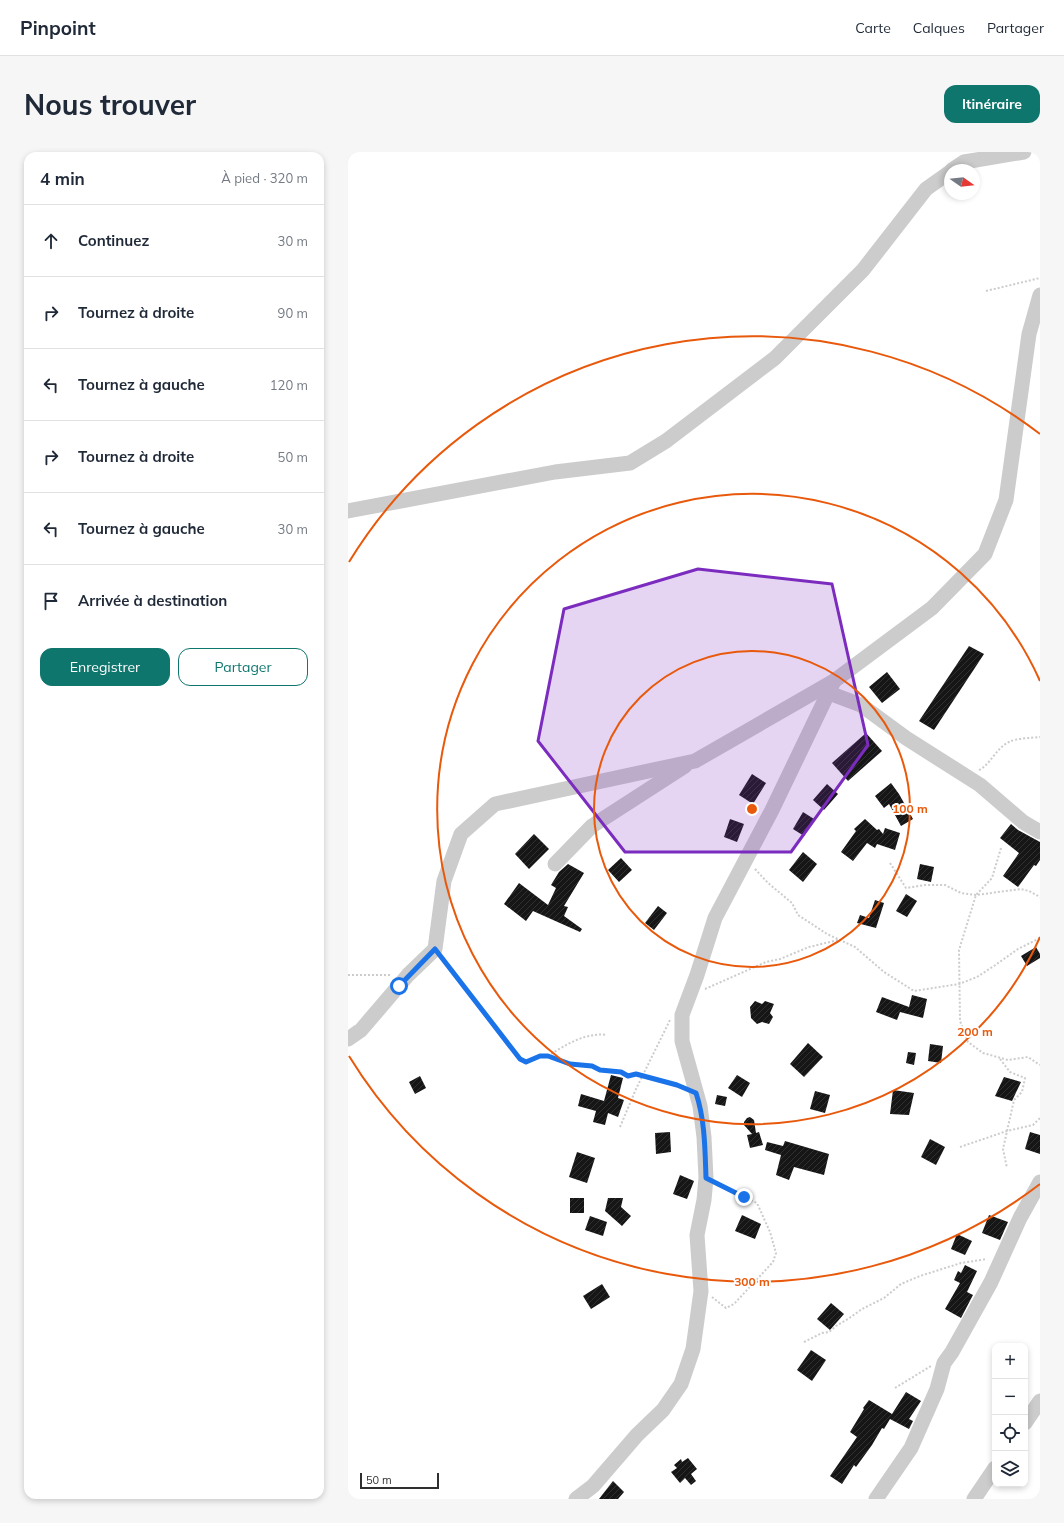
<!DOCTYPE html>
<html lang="fr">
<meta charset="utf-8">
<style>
:root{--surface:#fff;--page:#f6f6f7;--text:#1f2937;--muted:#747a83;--line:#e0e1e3;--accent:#0f766e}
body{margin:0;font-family:Mulish,sans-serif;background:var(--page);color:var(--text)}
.controls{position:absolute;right:12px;bottom:12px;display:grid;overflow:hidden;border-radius:8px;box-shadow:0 2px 6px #0003}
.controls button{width:36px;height:36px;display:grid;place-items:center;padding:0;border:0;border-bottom:1px solid var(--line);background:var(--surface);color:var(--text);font:20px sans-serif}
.compass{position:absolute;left:596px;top:12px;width:36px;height:36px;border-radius:50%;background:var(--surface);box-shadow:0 2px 6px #0003;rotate:104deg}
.scale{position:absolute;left:12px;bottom:10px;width:79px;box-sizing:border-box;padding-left:4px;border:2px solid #2f2f2f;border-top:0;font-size:11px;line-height:14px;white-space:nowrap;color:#2f2f2f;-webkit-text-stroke:3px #fff;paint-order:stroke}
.stop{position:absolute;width:12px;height:12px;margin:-9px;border:3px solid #1a73e8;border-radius:50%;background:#fff}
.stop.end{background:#1a73e8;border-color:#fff;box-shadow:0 1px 4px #0008}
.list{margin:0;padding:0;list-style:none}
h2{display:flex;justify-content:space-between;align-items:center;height:52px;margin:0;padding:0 16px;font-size:17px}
h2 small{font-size:13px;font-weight:400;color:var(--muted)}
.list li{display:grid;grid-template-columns:26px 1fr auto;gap:12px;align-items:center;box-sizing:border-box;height:72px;padding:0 16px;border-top:1px solid var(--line)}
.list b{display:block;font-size:15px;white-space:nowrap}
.list em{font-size:13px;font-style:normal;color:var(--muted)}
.actions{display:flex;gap:8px;padding:12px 16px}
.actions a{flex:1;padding:9px 0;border:1px solid var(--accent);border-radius:12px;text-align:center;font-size:14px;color:var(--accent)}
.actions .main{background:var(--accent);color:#fff}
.icon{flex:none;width:22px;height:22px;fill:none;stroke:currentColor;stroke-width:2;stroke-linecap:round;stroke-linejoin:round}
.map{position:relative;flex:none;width:692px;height:1347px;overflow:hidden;border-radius:12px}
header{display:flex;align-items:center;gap:24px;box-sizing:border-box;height:56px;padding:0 20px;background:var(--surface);border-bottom:1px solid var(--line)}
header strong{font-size:19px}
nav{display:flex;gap:22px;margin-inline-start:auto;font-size:14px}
.intro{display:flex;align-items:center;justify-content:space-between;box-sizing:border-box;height:96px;padding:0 24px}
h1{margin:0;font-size:28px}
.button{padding:10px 18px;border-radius:12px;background:var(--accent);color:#fff;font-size:14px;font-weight:700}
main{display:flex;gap:24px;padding:0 24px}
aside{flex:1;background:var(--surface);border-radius:12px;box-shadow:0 2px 6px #0003}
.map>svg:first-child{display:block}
</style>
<header>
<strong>Pinpoint</strong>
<nav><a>Carte</a><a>Calques</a><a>Partager</a></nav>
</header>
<div class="intro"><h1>Nous trouver</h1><a class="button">Itinéraire</a></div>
<main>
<aside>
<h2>4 min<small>À pied · 320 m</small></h2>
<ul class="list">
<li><svg class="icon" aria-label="ahead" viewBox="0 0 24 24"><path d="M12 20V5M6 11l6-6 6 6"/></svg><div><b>Continuez</b></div><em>30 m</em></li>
<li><svg class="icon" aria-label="right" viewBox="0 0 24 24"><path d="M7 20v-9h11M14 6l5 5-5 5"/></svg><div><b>Tournez à droite</b></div><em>90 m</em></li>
<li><svg class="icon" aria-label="left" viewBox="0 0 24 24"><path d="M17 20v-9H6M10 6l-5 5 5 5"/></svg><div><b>Tournez à gauche</b></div><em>120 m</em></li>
<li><svg class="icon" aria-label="right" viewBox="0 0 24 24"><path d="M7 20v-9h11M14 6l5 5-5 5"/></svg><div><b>Tournez à droite</b></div><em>50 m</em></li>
<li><svg class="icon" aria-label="left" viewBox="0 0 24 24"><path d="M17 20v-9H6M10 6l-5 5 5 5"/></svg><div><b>Tournez à gauche</b></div><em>30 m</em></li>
<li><svg class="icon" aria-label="arrive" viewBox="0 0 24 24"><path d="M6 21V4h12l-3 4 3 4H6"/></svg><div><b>Arrivée à destination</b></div></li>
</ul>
<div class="actions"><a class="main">Enregistrer</a><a>Partager</a></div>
</aside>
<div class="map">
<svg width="692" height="1347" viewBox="0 0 692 1347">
<defs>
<pattern id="building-hatch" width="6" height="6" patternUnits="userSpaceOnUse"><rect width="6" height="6" fill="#161616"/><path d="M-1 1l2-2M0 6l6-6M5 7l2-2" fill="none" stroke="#303030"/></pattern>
</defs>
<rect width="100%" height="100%" fill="#fff"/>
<g fill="url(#building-hatch)">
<path d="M621 494 636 502 586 578 571 569Z"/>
<path d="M539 520 552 537 534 551 521 535Z"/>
<path d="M518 581 534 599 500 629 484 611Z"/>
<path d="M404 622 418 631 405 652 391 643Z"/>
<path d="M543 631 551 642 565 667 553 674 541 652 536 656 527 644Z"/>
<path d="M479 632 490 642 476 658 465 648Z"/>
<path d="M455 660 466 667 456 684 445 677Z"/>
<path d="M382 667 396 672 389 690 376 685Z"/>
<path d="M517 667 529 678 531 677 535 682 537 676 552 681 547 698 529 692 527 696 519 691 505 709 493 700 508 679 506 677Z"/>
<path d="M663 672 670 678 692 690V708L688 714 686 713 670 735 655 724 671 701 652 686Z"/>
<path d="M186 682 201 697 181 717 167 702Z"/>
<path d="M455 700 469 712 455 730 441 718Z"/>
<path d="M273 706 284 718 271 730 260 718Z"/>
<path d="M220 712 236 721 216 754 220 755 216 764 234 777 232 780 185 759 178 769 156 752 171 731 200 753 208 736 203 733 211 720Z"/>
<path d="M572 712 586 715 583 730 569 727Z"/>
<path d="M558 742 569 749 559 765 548 759Z"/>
<path d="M527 748 536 751 528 776 509 771 512 763 521 766Z"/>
<path d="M310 754 319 761 306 778 297 771Z"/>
<path d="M688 795 692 802V806L679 814 673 804Z"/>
<path d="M564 843 579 847 575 866 552 860 549 868 528 860 534 845 561 855Z"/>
<path d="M407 849 414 852 417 849 426 852 422 861 425 865 421 872 414 870 409 872 403 866 402 855Z"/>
<path d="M460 891 475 905 456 925 442 912Z"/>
<path d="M582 892 595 894 593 911 580 909Z"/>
<path d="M560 900 568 901 566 913 558 911Z"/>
<path d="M263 923 275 926 270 946 276 948 270 965 260 961 257 973 245 970 248 959 230 954 233 942 256 949Z"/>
<path d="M389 923 402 931 394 945 380 936Z"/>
<path d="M72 924 78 936 67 942 61 930Z"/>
<path d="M656 925 673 930 664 949 647 944Z"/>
<path d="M545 938 566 941 561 963 542 962Z"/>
<path d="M467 939 482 943 477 961 462 957Z"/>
<path d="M369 943 379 945 377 954 367 952Z"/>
<path d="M402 965 406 968 408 981 411 980 415 993 402 996 399 983 404 982 396 973V970L399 966Z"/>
<path d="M322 980 323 1000 308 1002 307 981Z"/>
<path d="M682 980 692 983V1002L677 997Z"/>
<path d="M582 987 597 995 588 1013 573 1005Z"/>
<path d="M437 989 481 1002 476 1023 446 1015 441 1028 428 1023 433 1003 417 998 419 990 435 994Z"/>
<path d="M229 1000 247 1006 239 1031 221 1025Z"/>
<path d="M332 1023 346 1029 339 1047 325 1042Z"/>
<rect x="222" y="1046" width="14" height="15"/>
<path d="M260 1046H275L273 1055 283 1064 274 1074 257 1059Z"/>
<path d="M394 1063 413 1072 407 1087 387 1079Z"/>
<path d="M641 1063 660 1070 652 1088 634 1081Z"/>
<path d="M242 1064 259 1070 255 1084 237 1078Z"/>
<path d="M609 1082 624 1089 617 1103 603 1097Z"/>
<path d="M617 1113 629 1119 619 1140 625 1143 613 1166 597 1157 612 1131 606 1128 610 1119 613 1121Z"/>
<path d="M254 1132 262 1145 243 1157 235 1144Z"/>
<path d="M483 1151 496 1162 482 1178 469 1167Z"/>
<path d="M463 1198 478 1208 464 1229 449 1218Z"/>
<path d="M558 1240 573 1249 561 1267 565 1269 561 1277 542 1267 536 1277 534 1276 524 1293 508 1315 506 1313 494 1332 482 1324 509 1285 502 1280 516 1257 515 1256 521 1248 544 1262Z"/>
<path d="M340 1306 349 1317 343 1322 348 1329 343 1333 337 1326 332 1331 323 1320 329 1316 326 1313 333 1307 334 1310Z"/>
<path d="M265 1329 276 1340 270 1347H251Z"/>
</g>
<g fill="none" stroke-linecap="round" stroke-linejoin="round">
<g stroke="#ccc" stroke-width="2" stroke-dasharray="2 2" stroke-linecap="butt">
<path d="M638 139 692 126"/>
<path d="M631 618C643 612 648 596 661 590 668 586 684 586 692 585"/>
<path d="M653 696 644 726 628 743 611 798 612 869 620 890 635 901 660 908 680 905 692 913"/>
<path d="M542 711 558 736 577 733H597L613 741 628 743 673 737 681 739 692 745"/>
<path d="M407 717 420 731 444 751 450 763 479 782 507 795 536 820 566 839 611 832 629 825 646 814 670 797 692 786"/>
<path d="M94 806 172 907 178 910 192 905 200 904 222 912 244 914 252 918 273 920 279 924 288 921 334 935"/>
<path d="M0 823H43"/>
<path d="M357 837 418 810 432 807 461 795 490 788"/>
<path d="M200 904C217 893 238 880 259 883"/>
<path d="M652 907 662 920 677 926 674 940 666 948 655 997 659 1016"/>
<path d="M272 975 288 937 322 868"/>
<path d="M612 995 659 979 685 973 692 966"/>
<path d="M364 1145 378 1156 386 1152 425 1110 428 1101 422 1080 409 1051 369 1032"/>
<path d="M456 1190 474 1181 481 1180 488 1174 500 1167 514 1157 536 1146 553 1132 572 1124 613 1111 639 1107"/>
<path d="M547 1236 583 1214"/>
</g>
<g stroke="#ccc" stroke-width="15">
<path d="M604 18 616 10 676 0"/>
<path d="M0 359 207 320 282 311 318 289 427 206 515 118 578 37 602 20"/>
<path d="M481 541 513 553 558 586 632 633 675 670 692 680"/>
<path d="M207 712 244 674 337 614"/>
<path d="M0 887 13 878 60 823 87 797 96 729 113 682 147 652 347 609 486 529 584 456 637 402 658 348 681 182 692 143"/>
<path d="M677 1271 692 1249"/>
<path d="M228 1347 245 1334 289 1283 315 1258 333 1232 345 1197 353 1139 349 1083 356 1048 358 1026 356 985 352 954 334 889V863L349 823 367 766 424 658 486 529"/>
<path d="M528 1347 563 1296 589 1237 596 1211 604 1200 643 1130 672 1066 692 1030"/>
<path d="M626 1347 647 1316"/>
</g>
</g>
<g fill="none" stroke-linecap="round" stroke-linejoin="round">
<path stroke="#1a73e8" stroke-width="5" d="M51 834 87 797 172 907 178 910 192 904H200L222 912 244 914 252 918 273 920 280 924 288 922 329 933 348 941C357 968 357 998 358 1026L396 1045"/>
</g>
<path fill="#7b2cbf" fill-opacity="0.2" stroke="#7b2cbf" stroke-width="3" stroke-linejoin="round" d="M350 417 484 432 520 593 443 700H277L190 589 216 457Z"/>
<g fill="none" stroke="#e8590c" stroke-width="2">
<circle cx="404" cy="657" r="158"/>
<path d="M692 785A315 315 0 1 1 692 529"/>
<path d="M692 1032A473 473 0 0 1 1 904M1 410A473 473 0 0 1 692 282"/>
</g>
<circle cx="404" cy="657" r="6" fill="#e8590c" stroke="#fff" stroke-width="2"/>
<g font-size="12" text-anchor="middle" font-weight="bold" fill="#e8590c" stroke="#fff" stroke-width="4" stroke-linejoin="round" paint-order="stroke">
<text x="562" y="661">100 m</text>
<text x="627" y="884">200 m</text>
<text x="404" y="1134">300 m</text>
</g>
</svg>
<div class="controls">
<button>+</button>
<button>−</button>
<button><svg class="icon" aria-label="locate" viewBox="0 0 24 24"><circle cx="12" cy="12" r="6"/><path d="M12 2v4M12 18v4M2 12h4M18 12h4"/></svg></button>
<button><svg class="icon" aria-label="layers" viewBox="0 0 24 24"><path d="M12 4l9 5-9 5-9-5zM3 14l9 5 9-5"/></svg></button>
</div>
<svg class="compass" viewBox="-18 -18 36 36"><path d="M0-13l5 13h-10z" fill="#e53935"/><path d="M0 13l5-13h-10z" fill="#747a83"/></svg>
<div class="scale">50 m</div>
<div class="stop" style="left:51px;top:834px"></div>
<div class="stop end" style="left:396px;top:1045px"></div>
</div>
</main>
